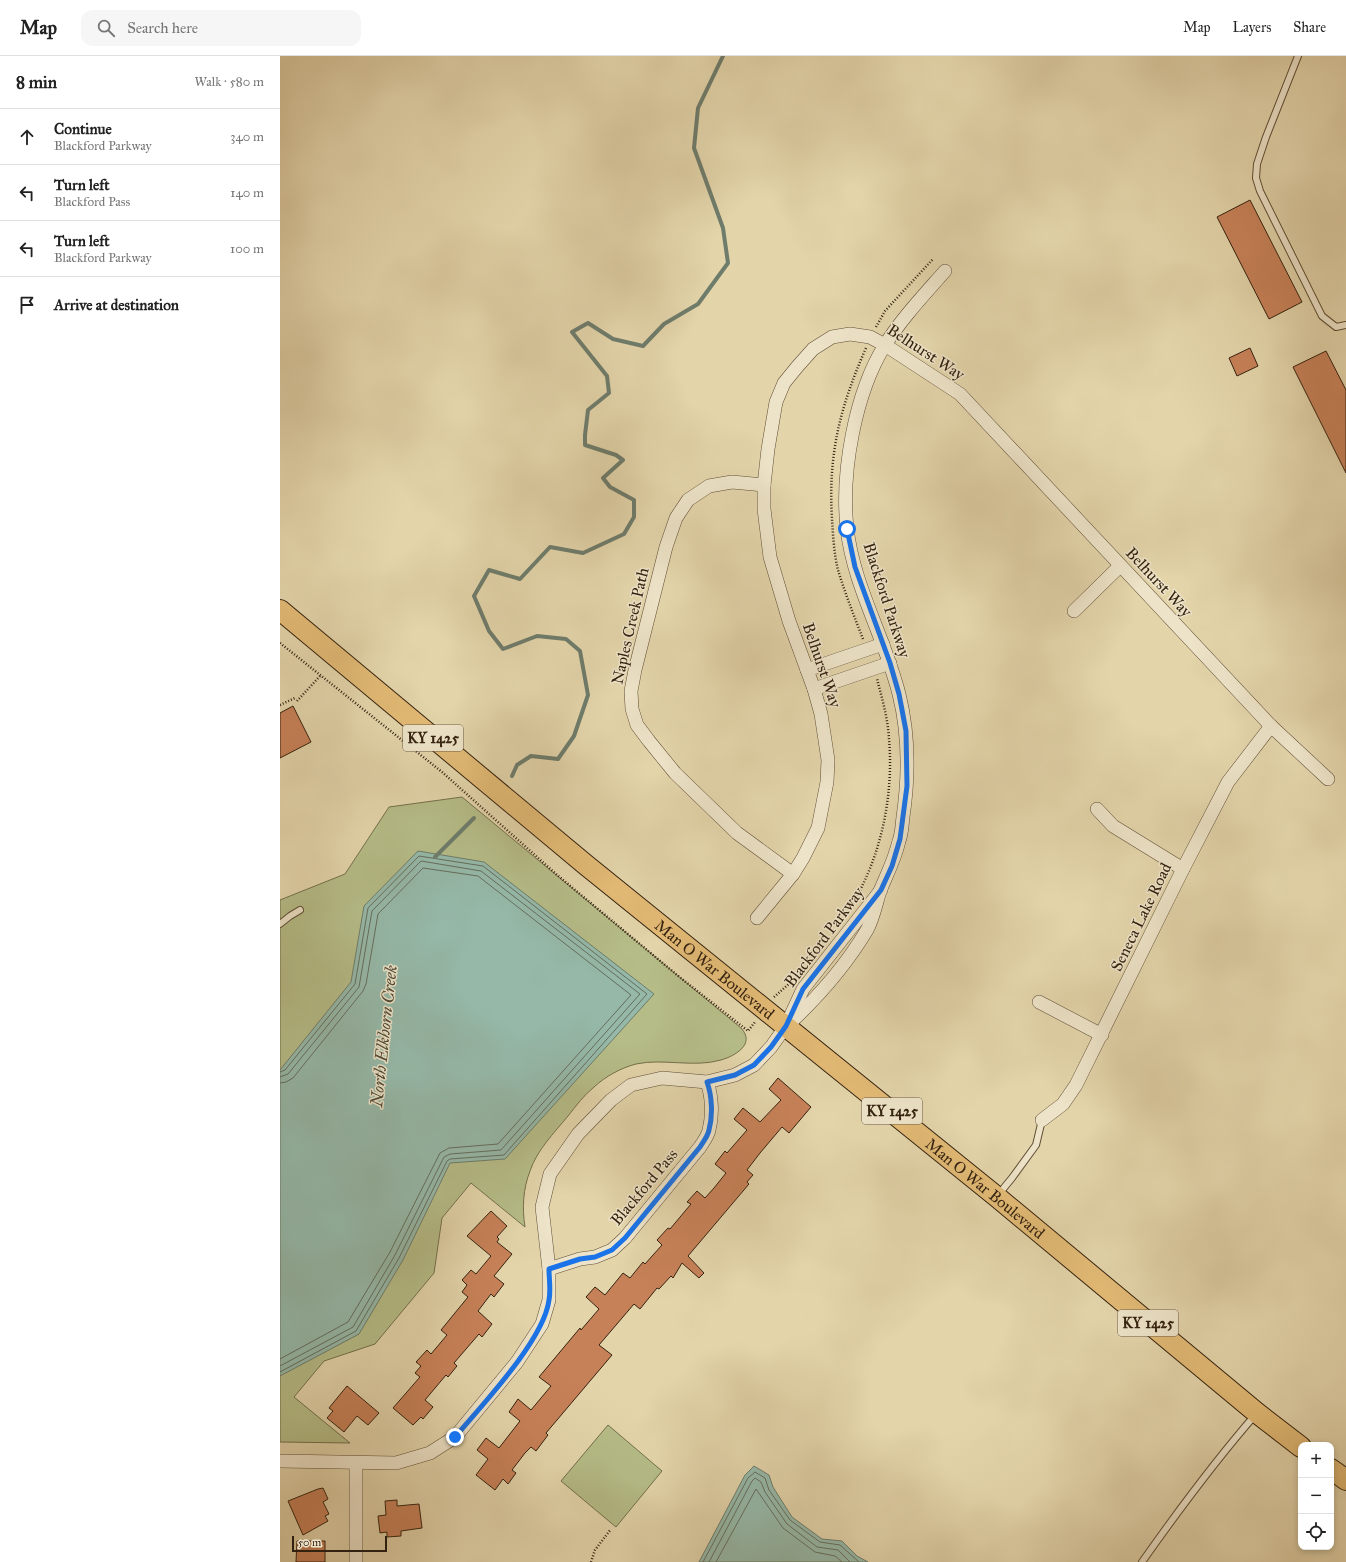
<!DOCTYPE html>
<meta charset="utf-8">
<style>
:root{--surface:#fff;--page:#f6f6f6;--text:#222;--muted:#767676;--line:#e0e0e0}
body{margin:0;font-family:"IM FELL Great Primer",serif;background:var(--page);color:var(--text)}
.controls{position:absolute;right:12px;bottom:12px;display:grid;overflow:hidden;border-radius:8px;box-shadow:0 2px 6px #0003}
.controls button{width:36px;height:36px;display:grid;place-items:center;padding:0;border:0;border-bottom:1px solid var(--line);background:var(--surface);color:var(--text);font:20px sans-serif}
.scale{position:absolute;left:12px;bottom:10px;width:95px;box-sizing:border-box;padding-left:4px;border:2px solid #342210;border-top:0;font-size:11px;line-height:14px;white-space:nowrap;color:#342210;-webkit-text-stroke:3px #ede3c8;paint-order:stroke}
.stop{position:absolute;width:12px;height:12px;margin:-9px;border:3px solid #1a73e8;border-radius:50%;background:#fff}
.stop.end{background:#1a73e8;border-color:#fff;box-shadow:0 1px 4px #0008}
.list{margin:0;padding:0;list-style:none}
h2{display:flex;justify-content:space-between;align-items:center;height:52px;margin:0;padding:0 16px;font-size:17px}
h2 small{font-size:13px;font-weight:400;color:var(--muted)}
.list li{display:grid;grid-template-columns:26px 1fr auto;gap:12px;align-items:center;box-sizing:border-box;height:56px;padding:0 16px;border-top:1px solid var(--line)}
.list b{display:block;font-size:15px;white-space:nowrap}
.list p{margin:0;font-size:13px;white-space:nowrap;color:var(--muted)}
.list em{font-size:13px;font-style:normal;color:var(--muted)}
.icon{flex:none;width:22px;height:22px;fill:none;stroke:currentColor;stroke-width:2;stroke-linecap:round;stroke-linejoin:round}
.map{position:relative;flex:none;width:1066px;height:1506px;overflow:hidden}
header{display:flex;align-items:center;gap:24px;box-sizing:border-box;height:56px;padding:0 20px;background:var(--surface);border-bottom:1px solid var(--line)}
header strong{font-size:19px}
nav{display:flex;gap:22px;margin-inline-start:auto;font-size:14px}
.search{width:280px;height:36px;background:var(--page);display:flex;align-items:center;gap:10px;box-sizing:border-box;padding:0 14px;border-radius:12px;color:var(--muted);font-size:15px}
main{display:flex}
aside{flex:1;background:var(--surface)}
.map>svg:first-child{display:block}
</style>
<header>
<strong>Map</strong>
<div class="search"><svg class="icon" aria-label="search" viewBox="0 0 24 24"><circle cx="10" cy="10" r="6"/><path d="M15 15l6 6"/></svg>Search here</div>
<nav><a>Map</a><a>Layers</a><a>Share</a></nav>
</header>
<main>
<aside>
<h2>8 min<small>Walk · 580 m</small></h2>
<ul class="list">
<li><svg class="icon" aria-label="ahead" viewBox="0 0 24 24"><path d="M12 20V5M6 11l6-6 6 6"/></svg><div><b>Continue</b><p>Blackford Parkway</p></div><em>340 m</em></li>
<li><svg class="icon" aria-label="left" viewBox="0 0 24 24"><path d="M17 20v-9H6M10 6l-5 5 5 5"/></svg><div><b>Turn left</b><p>Blackford Pass</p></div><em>140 m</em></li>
<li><svg class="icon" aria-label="left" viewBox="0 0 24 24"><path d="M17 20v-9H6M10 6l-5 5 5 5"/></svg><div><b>Turn left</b><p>Blackford Parkway</p></div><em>100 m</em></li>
<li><svg class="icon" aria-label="arrive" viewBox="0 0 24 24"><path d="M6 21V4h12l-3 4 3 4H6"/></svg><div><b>Arrive at destination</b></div></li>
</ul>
</aside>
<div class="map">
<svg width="1066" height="1506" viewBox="0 0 1066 1506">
<rect width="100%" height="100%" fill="#e3d4aa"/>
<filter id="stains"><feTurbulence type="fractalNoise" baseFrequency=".005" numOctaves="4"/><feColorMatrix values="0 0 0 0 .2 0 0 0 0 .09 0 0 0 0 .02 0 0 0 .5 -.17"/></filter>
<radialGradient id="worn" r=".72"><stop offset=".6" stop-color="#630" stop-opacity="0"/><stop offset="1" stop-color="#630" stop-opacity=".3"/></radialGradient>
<g fill="#b5bc87" stroke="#746f4c">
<path d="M182 741 461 972C476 988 455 1000 441 1004 413 1012 384 1002 356 1008 341 1012 326 1020 314 1031 304 1039 296 1050 288 1060 274 1077 257 1094 250 1115 243 1133 242 1152 245 1171L191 1127 162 1162 154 1217 95 1288 44 1305 14 1341 70 1387 0 1386V844L65 818 109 751Z"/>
<path d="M328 1369 382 1415 336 1471 281 1425Z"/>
</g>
<g fill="#95b8a8" stroke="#6e7c6b">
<path d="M138 795 204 806 374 938 225 1103 170 1107 123 1204 79 1278 0 1320V1014L71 926 84 850Z"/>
<path d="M474 1410 489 1419 493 1431 512 1461 542 1483 562 1485 577 1500 588 1506H419L465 1419Z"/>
</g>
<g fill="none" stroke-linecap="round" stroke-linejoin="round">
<g stroke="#646d5c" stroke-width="1">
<path d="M0 1016 5 1014 75 928 88 852 139 800 203 810 367 938 224 1099 170 1103 167 1105 119 1202 76 1275 0 1316"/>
<path d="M0 1021 8 1018 79 931 92 855 141 805 201 815 360 938 221 1094 170 1098 164 1101 115 1199 73 1271 0 1310"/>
<path d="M0 1027 6 1026 13 1022 83 935 86 928 98 858 143 812 198 820 351 939 218 1088 169 1092 160 1097 110 1196 68 1266 0 1303"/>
<path d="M423 1506 468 1422 475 1416 485 1422 489 1434 510 1464 540 1486 560 1489 579 1506"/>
<path d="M429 1506 472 1425 475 1422 481 1426 485 1436 507 1468 537 1491 558 1494 570 1506"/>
<path d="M436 1506 476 1433 503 1472 535 1496 555 1500 562 1506"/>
</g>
<g stroke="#6e7c6b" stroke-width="4">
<path d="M232 720 237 709 251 700 278 703 294 680 308 639 300 595 286 583 257 580 223 593 209 575 194 540 209 514 240 523 270 491 303 497 344 478 354 461V444L330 431 323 422 343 404 336 399 305 389V379L308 354 329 337 327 320 292 276 308 267 333 283 363 290 384 268 418 248 448 207 443 172 414 92 418 52 443 0"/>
<path d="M155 801 194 762"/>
</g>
</g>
<g fill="#c78158" stroke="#342210">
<path d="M970 144 1022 246 989 263 937 161Z"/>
<path d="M970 292 978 310 957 320 949 302Z"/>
<path d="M1046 295 1066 334V417L1013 311Z"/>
<path d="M13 650 31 686 0 702V657Z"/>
<path d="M498 1022 531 1051 509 1077 502 1071 480 1097 467 1114 473 1119 467 1126 469 1128 408 1200 424 1217 419 1222 402 1207 393 1222 391 1220 379 1233 377 1232 360 1253 354 1248 319 1289 332 1299 266 1377 268 1379 256 1395 251 1391 245 1397 232 1414 236 1417 228 1428 223 1423 215 1434 196 1419 208 1403 197 1394 206 1382 219 1392 240 1365 229 1356 238 1343 251 1354 271 1330 259 1321 300 1272 301 1274 319 1253 306 1241 315 1231 325 1239 343 1217 350 1222 363 1206 365 1208 382 1189 377 1184 388 1172 390 1173 411 1148 407 1146 417 1135 425 1142 434 1132 446 1117 435 1108 445 1095 447 1097 467 1074 454 1063 463 1052 480 1066 501 1044 489 1033Z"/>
<path d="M211 1155 227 1170 217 1181 219 1183 217 1186 232 1198 214 1220 224 1228 214 1241 211 1238 198 1255 212 1268 202 1281 199 1278 174 1307 177 1310 168 1321 166 1319 145 1344 153 1351 143 1363 141 1361 133 1369 113 1352 140 1321 135 1317 141 1310 136 1306 147 1294 151 1298 167 1279 161 1274 188 1241 182 1236 187 1229 182 1224 191 1214 196 1218 211 1200 187 1180Z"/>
<path d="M67 1330 99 1357 88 1369 77 1360 64 1376 47 1362 53 1355 49 1352Z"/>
<path d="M43 1432 48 1443 43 1446 49 1458 45 1460 48 1465 23 1479 8 1445 38 1433Z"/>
<path d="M117 1444V1450L139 1448 142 1472 121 1475V1480L107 1481V1476L100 1477 98 1460 106 1459 105 1445Z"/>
<path d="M17 1485H45V1506H16Z"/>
</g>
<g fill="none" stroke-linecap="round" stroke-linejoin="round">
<defs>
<g id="service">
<path d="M1018 0 986 81 977 108 976 122 980 135 1042 260 1056 271 1066 269"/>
<path d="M0 868 10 860 20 854"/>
<path d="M718 1139 732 1122 756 1089 762 1064"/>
<path d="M862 1506C898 1455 935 1405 976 1358"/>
</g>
<g id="minor">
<path d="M484 429 452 426 429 430 408 444 396 462 386 491 355 614 351 635 352 653 357 669 369 685 395 717 457 777 513 818"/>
<path d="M794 555 840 510"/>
<path d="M527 614 603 588"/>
<path d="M534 633 610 607"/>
<path d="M817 753 833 770 903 813"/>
<path d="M477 862 513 818 523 802 538 772 547 726 548 704 541 658 534 633 509 565 490 501 484 453V429L488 393 496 346 504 327 517 311 533 293 552 281 570 278 590 281 605 289 680 338 991 670 1048 723"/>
<path d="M759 946 822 979"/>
<path d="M511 966C541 938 566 909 587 874 593 863 596 848 600 835 607 818 615 803 619 785 622 777 622 769 623 761 629 720 629 678 619 638 605 582 573 529 567 472 561 416 575 337 605 289 622 262 644 239 665 215"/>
<path d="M762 1064 783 1048 796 1029 903 813 948 726 991 670"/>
<path d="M269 1213 300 1203 315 1201 332 1194 345 1182 420 1091C423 1086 428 1080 429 1074 433 1059 432 1040 427 1026"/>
<path d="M0 1405 116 1407 150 1397 175 1381 237 1306 262 1268 269 1244V1213L262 1151 270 1118 298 1078 331 1044 351 1029 382 1022 427 1026 455 1019 474 1009 491 991 506 970 523 933 601 834"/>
<path d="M76 1506V1407"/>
</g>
<g id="primary">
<path id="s1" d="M0 554 306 809 717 1141 977 1357 1021 1391"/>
<path d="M1051 1413 1066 1424"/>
</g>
</defs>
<use href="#service" stroke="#604e36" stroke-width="8"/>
<use href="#minor" stroke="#604e36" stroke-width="14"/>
<use href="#primary" stroke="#342210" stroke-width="22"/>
<g stroke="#342210" stroke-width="2.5" stroke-dasharray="1 2" stroke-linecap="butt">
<path d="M596 271 605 255 653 203"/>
<path d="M583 583C574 560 565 537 558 514 554 498 553 479 552 463 548 398 560 351 586 292"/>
<path d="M0 587 162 716 276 818 397 919 468 975 475 966"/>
<path d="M17 645 41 619"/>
<path d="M0 649 15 642"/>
<path d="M571 850C601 802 614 739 609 683 608 663 602 642 597 623"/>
<path d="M494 941 511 926"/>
<path d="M311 1506 315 1494 331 1473"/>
</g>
<use href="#service" stroke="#ede3c8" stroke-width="6"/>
<use href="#minor" stroke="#ede3c8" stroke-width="13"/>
<use href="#primary" stroke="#e2ba75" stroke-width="20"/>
</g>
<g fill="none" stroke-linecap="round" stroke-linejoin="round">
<path stroke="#1a73e8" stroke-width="5" d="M175 1381C202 1349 264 1284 269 1244 271 1234 269 1223 269 1213L300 1203 315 1201 332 1194 345 1182 420 1091C423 1086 428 1080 429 1074 433 1059 432 1040 427 1026L455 1019 474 1009 491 991 506 970 523 933 601 834 612 810 620 783 627 730 626 675 619 638 610 607 575 511 567 473"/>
</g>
<g text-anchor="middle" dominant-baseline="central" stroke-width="3" stroke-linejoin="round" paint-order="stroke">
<g fill="#ede3c8" stroke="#6c5c47" stroke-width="1">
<rect x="123" y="669" width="60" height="26" rx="3"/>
<rect x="582" y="1042" width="60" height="26" rx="3"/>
<rect x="838" y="1254" width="60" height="26" rx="3"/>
</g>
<g font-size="15" font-weight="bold" fill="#342210">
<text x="153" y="682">KY 1425</text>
<text x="612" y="1055">KY 1425</text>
<text x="868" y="1267">KY 1425</text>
</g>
<g font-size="16" fill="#342210" stroke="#ede3c8">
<text transform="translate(646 296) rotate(33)">Belhurst Way</text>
<text transform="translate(879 526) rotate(47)">Belhurst Way</text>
<text transform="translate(607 544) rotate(72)">Blackford Parkway</text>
<text transform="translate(350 570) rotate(-77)">Naples Creek Path</text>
<text transform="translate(542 609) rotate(71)">Belhurst Way</text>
<text transform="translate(861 861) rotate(-64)">Seneca Lake Road</text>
<text transform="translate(544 881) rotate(-53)">Blackford Parkway</text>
<text stroke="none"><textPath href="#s1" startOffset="564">Man O War Boulevard</textPath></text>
<text transform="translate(364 1131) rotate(-50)">Blackford Pass</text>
<text stroke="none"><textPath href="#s1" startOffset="912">Man O War Boulevard</textPath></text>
</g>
<g font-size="17" font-style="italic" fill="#4c4836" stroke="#ede3c8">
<text transform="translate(104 980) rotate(-84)">North Elkhorn Creek</text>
</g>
</g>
<rect width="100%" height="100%" filter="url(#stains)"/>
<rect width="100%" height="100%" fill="url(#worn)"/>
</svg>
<div class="controls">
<button>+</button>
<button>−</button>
<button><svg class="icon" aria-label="locate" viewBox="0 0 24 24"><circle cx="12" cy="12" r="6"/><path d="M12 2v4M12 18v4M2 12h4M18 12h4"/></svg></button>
</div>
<div class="scale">50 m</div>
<div class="stop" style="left:567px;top:473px"></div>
<div class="stop end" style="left:175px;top:1381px"></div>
</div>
</main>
